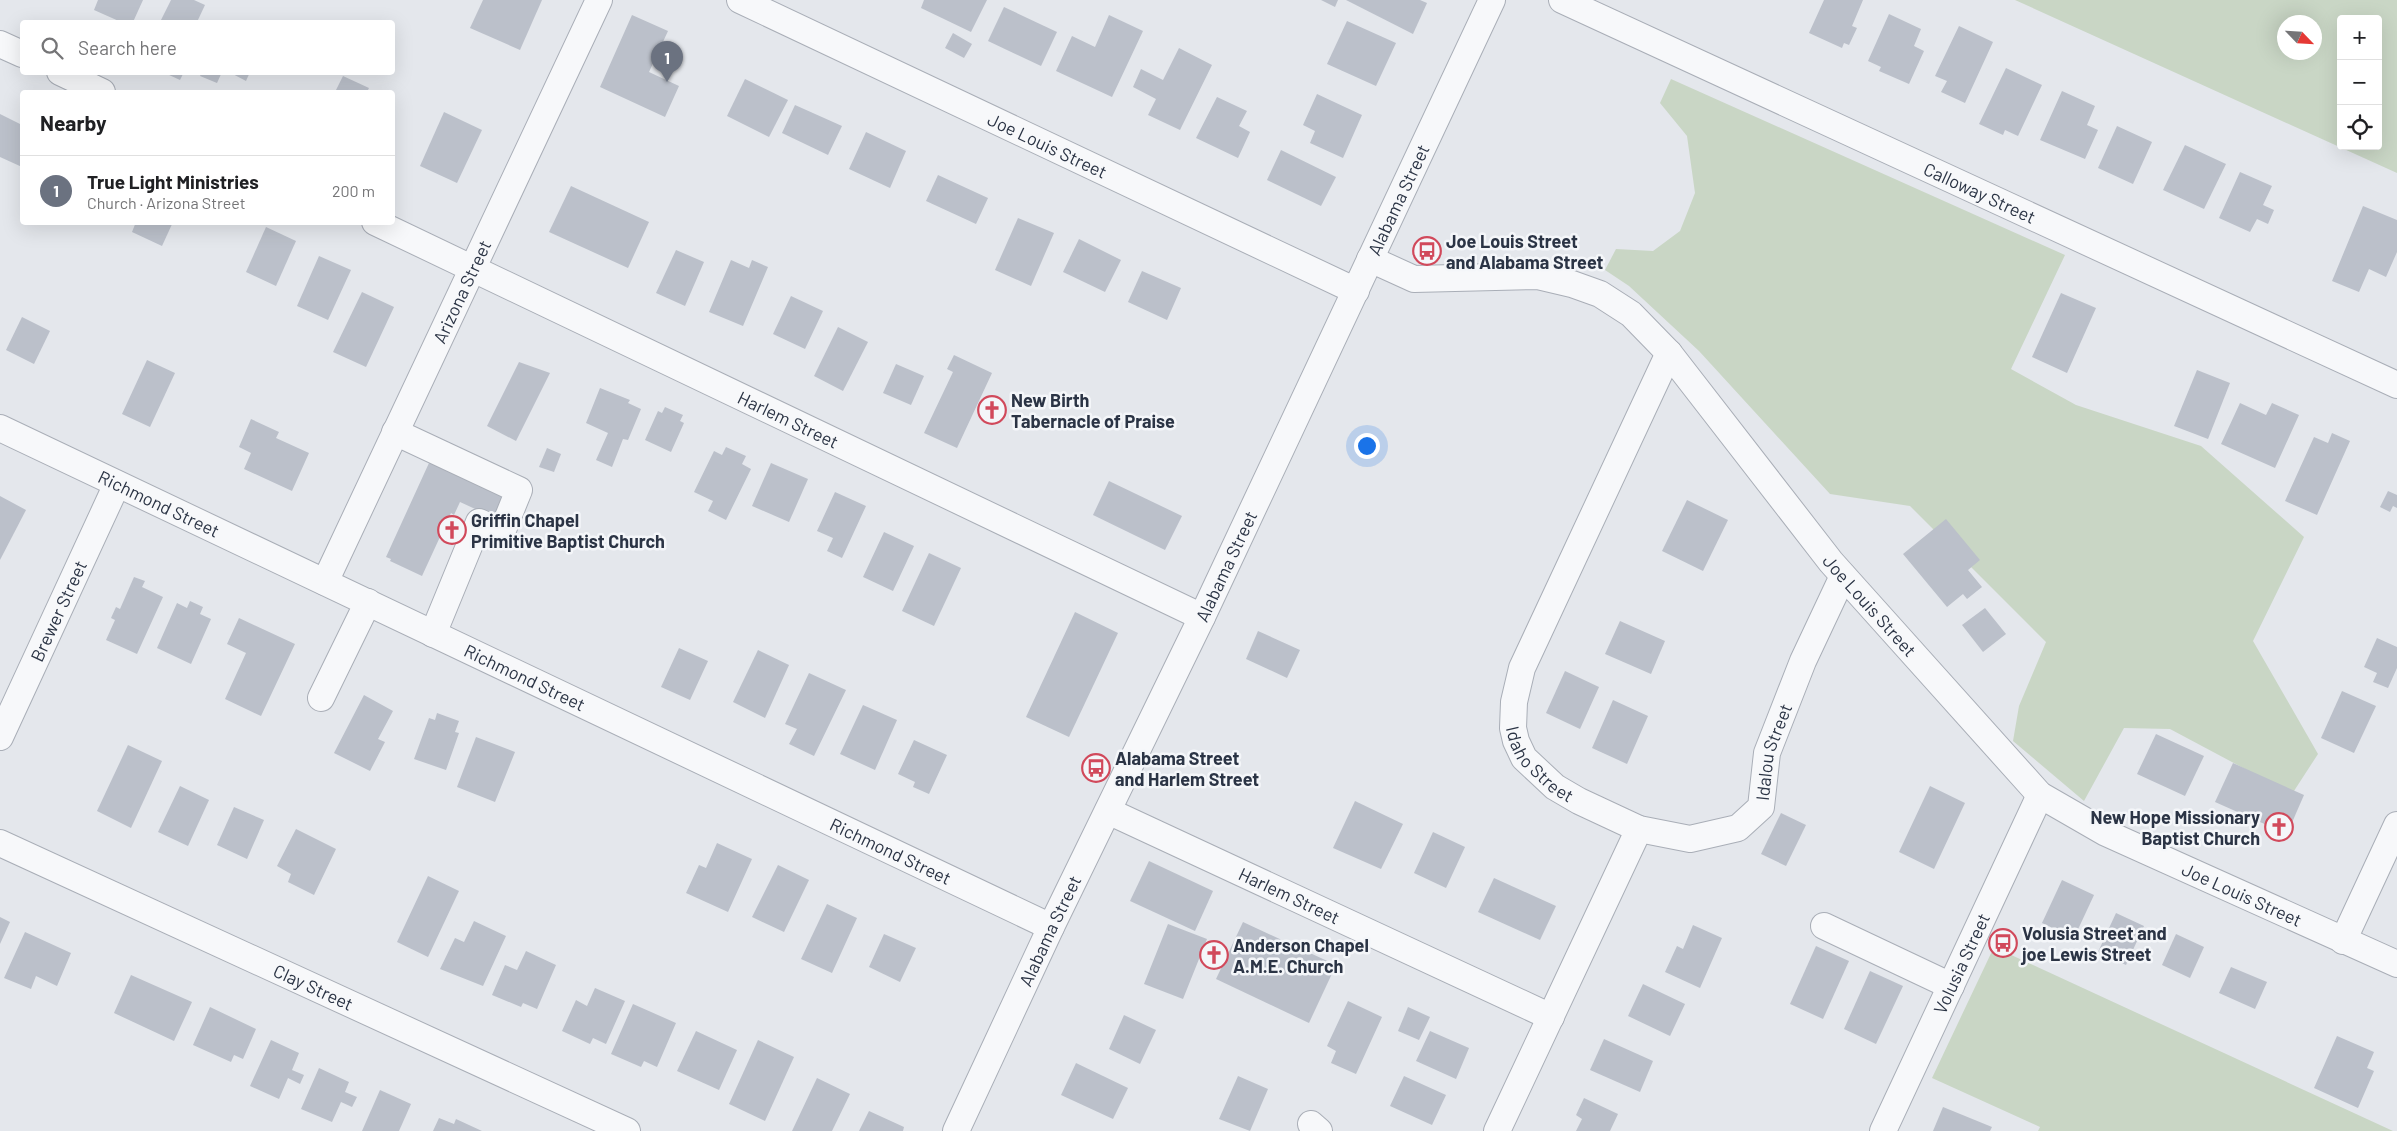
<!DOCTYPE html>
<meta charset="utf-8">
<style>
:root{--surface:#fff;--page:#f6f6f6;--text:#202124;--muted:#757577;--line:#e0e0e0;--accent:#2563eb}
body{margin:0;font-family:Barlow,sans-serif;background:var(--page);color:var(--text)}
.controls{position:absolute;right:15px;top:15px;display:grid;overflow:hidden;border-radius:5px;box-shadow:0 5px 20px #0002}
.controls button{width:45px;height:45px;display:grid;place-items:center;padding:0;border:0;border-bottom:1px solid var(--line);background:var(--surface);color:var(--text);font:25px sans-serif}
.compass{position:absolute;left:2277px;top:15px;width:45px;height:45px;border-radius:50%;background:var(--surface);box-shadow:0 5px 20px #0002;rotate:115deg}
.you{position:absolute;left:1366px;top:445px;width:18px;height:18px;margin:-12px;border:4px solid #fff;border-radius:50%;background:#1a73e8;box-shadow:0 0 0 8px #1a73e833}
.badge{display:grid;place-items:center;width:32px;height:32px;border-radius:50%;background:var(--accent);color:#fff;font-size:16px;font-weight:700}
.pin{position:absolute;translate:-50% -41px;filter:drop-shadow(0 1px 2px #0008)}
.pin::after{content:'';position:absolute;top:26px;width:18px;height:15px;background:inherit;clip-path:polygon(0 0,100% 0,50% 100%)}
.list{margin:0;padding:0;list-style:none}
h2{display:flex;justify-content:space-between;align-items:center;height:65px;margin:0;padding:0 20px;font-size:21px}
h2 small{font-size:16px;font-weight:400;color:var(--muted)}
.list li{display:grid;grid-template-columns:32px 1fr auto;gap:15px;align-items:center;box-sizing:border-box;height:70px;padding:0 20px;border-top:1px solid var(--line)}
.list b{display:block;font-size:19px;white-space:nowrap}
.list p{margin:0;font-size:16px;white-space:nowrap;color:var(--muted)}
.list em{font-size:16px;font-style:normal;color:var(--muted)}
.icon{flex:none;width:28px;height:28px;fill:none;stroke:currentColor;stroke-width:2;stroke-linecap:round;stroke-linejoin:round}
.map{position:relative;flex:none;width:2397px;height:1131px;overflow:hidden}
.search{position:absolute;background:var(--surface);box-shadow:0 5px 20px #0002;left:20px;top:20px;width:375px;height:55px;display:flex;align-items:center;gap:12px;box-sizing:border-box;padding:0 18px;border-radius:5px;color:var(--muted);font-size:19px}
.panel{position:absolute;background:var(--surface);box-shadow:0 5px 20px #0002;left:20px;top:90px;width:375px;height:135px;border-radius:5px}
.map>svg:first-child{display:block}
</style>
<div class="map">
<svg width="2397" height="1131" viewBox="0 0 2397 1131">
<rect width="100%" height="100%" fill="#e4e7ec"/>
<g fill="#c9d6c5" fill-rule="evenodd">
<path d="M2015 0H2397V173ZM2341 19H2378V146H2341ZM2314 22V52H2284V22Z"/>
<path d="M1671 79 2065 255 2011 369 2076 405 2201 446 2304 537 2253 641 2318 754 2292 794 2170 729 2124 728 2084 801 2013 741 2019 706 2046 642 1910 506 1830 494 1699 351 1629 286 1605 270 1616 249 1653 251 1680 231 1695 193 1687 136 1660 103Z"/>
<path d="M1994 947 2393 1131H2038L2040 1127 1932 1078Z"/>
</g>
<g fill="#bbc0ca">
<path d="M98 0H143L133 22H121L94 10Z"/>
<path d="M171 0H194L205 5 197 22H160Z"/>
<path d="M483 0H542L520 50 470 28Z"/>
<path d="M924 0H987L971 32 921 8Z"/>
<path d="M1321 0H1338L1335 7Z"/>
<path d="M1346 0H1420L1427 3 1413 34Z"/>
<path d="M1824 0H1863L1852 26 1857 28 1849 45 1844 43 1842 48 1809 33Z"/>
<path d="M1004 7 1057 32 1041 66 988 41Z"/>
<path d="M1889 14 1921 29 1914 46 1924 51 1909 84 1879 71 1881 67 1868 61Z"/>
<path d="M632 15 668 31 649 72 679 86 665 117 600 87Z"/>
<path d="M1109 15 1143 31 1112 97 1056 71 1072 36 1095 47Z"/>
<path d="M1347 21 1396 43 1376 86 1327 64Z"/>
<path d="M1959 26 1993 42 1965 103 1941 92 1947 81 1935 76Z"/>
<path d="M953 33 972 44 964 58 945 48Z"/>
<path d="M1179 48 1212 65 1180 130 1148 115 1156 99 1133 87 1141 69 1163 80Z"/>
<path d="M2006 68 2042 85 2018 136 2005 130 2003 135 1979 124Z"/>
<path d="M168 72H184L180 80 167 74Z"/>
<path d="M202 72H222L217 83 200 76Z"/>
<path d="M229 72H250L246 81Z"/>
<path d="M343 76 369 88 367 92H335Z"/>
<path d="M745 79 788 100 769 137 727 116Z"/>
<path d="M2062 91 2095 106 2087 125 2098 130 2085 159 2040 140Z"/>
<path d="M1317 94 1362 115 1343 158 1310 143 1315 131 1303 125Z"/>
<path d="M1217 97 1247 111 1239 126 1250 132 1238 158 1196 138Z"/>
<path d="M795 105 842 126 828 155 782 133Z"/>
<path d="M444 112 482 130 457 183 420 166Z"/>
<path d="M0 114 22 125V167L0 157Z"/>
<path d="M2117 126 2152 142 2133 184 2098 168Z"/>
<path d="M866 132 906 151 890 188 849 169Z"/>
<path d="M2185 145 2226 164 2204 209 2163 190Z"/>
<path d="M1281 150 1336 177 1321 206 1267 180Z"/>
<path d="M2240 172 2272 186 2263 205 2274 210 2268 224 2257 219 2250 232 2219 218Z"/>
<path d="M938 175 988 198 976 224 926 201Z"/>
<path d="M571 186 649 222 628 268 549 232Z"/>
<path d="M2363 206 2397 220V252L2386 277 2369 269 2359 292 2332 281Z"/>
<path d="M1018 218 1054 233 1031 286 995 270Z"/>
<path d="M136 222H173L162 246 132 232Z"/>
<path d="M266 227 296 241 276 286 246 272Z"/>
<path d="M1079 239 1121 260 1105 292 1063 272Z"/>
<path d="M676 250 704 262 685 306 656 293Z"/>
<path d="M319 256 351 270 328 320 297 306Z"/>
<path d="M731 260 749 268 752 260 768 267 743 326 709 312Z"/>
<path d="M1142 271 1181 288 1167 320 1128 302Z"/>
<path d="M362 292 394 307 366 367 333 352Z"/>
<path d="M2061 293 2096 308 2067 373 2032 357Z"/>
<path d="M791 296 823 311 805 349 773 334Z"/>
<path d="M22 317 50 331 34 364 6 350Z"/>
<path d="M838 327 868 342 843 391 814 376Z"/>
<path d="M954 355 992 373 957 448 924 433 953 372 947 369Z"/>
<path d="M147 360 175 373 150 427 122 414Z"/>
<path d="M519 362 550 373 516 441 487 426Z"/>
<path d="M896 364 924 376 911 405 883 393Z"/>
<path d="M2197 370 2230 383 2208 439 2174 426Z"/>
<path d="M600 388 630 400 628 403 641 409 628 440 623 439 612 467 596 460 608 433 586 423Z"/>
<path d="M2240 403 2266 415 2272 403 2299 415 2275 468 2221 444Z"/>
<path d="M665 407 683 415 680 421 684 423 671 452 645 440 658 411 662 413Z"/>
<path d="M251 419 279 432 276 438 309 453 292 491 244 469 251 453 239 447Z"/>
<path d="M2332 433 2350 441 2317 515 2285 501 2314 437 2328 443Z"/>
<path d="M726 447 746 456 742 464 751 469 726 520 708 511 713 501 694 492 714 451 722 455Z"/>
<path d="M547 448 561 454 554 472 539 467Z"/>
<path d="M434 452 512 488 497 519 460 502 454 515 451 513 422 576 390 561 391 559 386 557Z"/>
<path d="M771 463 808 479 789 522 752 506Z"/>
<path d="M1109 481 1182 516 1165 550 1093 515Z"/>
<path d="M2388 491 2397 495V508L2393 506 2390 512 2380 507Z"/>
<path d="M835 492 866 506 842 558 827 551 833 538 817 531Z"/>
<path d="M0 496 26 510 0 560Z"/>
<path d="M1687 500 1728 520 1703 571 1662 551Z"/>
<path d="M1946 519 1980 560 1968 570 1982 587 1967 599 1963 594 1947 607 1903 554Z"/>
<path d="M884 532 914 546 893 591 863 577Z"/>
<path d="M929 553 961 568 934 626 902 611Z"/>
<path d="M134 577 145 581 142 587 163 597 137 654 106 640 115 620 111 618 116 607 120 609Z"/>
<path d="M190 601 203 607 200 614 211 619 191 664 157 648 177 603 187 608Z"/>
<path d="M1985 608 2006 634 1983 652 1962 625Z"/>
<path d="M1075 612 1118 633 1069 737 1026 717Z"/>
<path d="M239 618 295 644 261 716 225 699 246 653 227 644Z"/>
<path d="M1620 621 1665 641 1651 674 1605 654Z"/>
<path d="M1258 631 1300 650 1287 678 1246 659Z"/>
<path d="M2377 638 2397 647V668L2388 688 2373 682 2377 673 2364 667Z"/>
<path d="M679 648 708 661 690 700 661 687Z"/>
<path d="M758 650 789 665 765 718 733 702Z"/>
<path d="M1565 671 1599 687 1580 729 1546 713Z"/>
<path d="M809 673 846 690 814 756 789 744 797 729 785 724Z"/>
<path d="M2342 691 2376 706 2354 753 2321 738Z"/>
<path d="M364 695 393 711 378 739 385 742 370 771 334 753Z"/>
<path d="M1613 700 1648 716 1627 764 1592 748Z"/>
<path d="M863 705 897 720 875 770 840 754Z"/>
<path d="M437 713 459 721 455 732 459 733 446 770 414 759 429 718 435 720Z"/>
<path d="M2156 734 2204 756 2185 796 2137 774Z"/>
<path d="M476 737 515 752 495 802 457 787Z"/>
<path d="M914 740 947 755 929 794 913 787 915 782 898 774Z"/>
<path d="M128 745 162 761 131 828 97 811Z"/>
<path d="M2233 763 2304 795 2287 834 2215 802Z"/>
<path d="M180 786 209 800 188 846 158 832Z"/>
<path d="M1930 786 1965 803 1934 869 1899 852Z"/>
<path d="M1355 801 1403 824 1381 869 1333 848Z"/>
<path d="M234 807 264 820 247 859 217 845Z"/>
<path d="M1781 813 1806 825 1786 866 1761 854Z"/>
<path d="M296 829 336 849 314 895 288 882 291 874 277 866Z"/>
<path d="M1433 832 1465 847 1446 888 1414 873Z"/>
<path d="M717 843 752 859 728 912 686 893 699 865 706 868Z"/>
<path d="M1149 861 1213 891 1195 931 1130 901Z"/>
<path d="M778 865 809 880 784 932 752 917Z"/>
<path d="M428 876 459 891 428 957 397 942Z"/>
<path d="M1494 878 1556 906 1540 940 1478 912Z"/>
<path d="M2062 880 2094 895 2074 938 2042 923Z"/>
<path d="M827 904 857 918 832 973 801 959Z"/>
<path d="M2116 913 2144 926 2126 965 2098 952Z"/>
<path d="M0 917 10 922 0 944Z"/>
<path d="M474 921 506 936 483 986 440 969 455 938 464 942Z"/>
<path d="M1243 922 1336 965 1309 1023 1216 979Z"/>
<path d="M1168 924 1207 939 1183 999 1144 984Z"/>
<path d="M1693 925 1722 938 1700 988 1665 972 1677 946 1683 949Z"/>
<path d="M25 932 71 953 57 986 36 976 31 989 4 978Z"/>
<path d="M884 934 916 948 900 982 869 967Z"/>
<path d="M2176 934 2204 947 2190 978 2162 965Z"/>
<path d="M1816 946 1849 961 1823 1019 1790 1004Z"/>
<path d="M526 951 556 965 537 1009 523 1003 521 1007 492 995 505 965 517 970Z"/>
<path d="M2231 967 2267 982 2255 1009 2219 993Z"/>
<path d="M1870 971 1903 986 1876 1044 1844 1029Z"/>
<path d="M131 975 192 1002 174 1041 114 1013Z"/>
<path d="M1643 984 1685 1004 1670 1036 1628 1016Z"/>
<path d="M595 988 625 1001 606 1044 593 1038 590 1044 562 1031 576 1000 587 1006Z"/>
<path d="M1348 1001 1382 1017 1356 1074 1331 1063 1336 1051 1327 1046Z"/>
<path d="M633 1004 676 1023 657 1067 644 1061 641 1067 611 1054Z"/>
<path d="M210 1007 256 1029 243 1059 234 1055 231 1062 193 1045Z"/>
<path d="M1408 1007 1430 1017 1419 1040 1398 1031Z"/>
<path d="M1124 1015 1156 1030 1140 1064 1109 1049Z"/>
<path d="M696 1031 737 1050 719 1090 677 1071Z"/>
<path d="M1430 1031 1469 1048 1456 1079 1416 1061Z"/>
<path d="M2337 1036 2374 1052 2367 1068 2374 1071 2358 1108 2314 1088Z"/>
<path d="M1604 1039 1653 1061 1640 1092 1590 1070Z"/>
<path d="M271 1040 299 1053 292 1070 304 1075 300 1084 288 1078 279 1099 250 1086Z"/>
<path d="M758 1040 794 1057 765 1121 729 1104Z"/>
<path d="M1076 1063 1128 1088 1113 1119 1061 1095Z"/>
<path d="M319 1068 349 1082 345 1092 357 1097 352 1107 341 1102 332 1122 301 1109Z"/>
<path d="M1238 1076 1268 1089 1250 1131 1219 1119Z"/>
<path d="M1404 1076 1446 1095 1432 1125 1390 1106Z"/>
<path d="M817 1078 850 1094 832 1131H792Z"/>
<path d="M380 1090 411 1104 399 1131H362Z"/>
<path d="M1584 1098 1618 1114 1610 1131H1576L1582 1119 1576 1115Z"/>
<path d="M1943 1107 1992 1127 1990 1131H1933Z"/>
<path d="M869 1111 904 1127 903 1131H859Z"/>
<path d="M439 1118 454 1124 456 1119 482 1131H433Z"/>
</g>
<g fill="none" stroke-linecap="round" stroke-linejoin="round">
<defs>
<g id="minor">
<path id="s1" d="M740 0 1356 291"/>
<path id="s2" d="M1562 0 2397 385"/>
<path d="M0 44 22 54"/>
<path d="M60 72 102 92"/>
<path id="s3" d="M375 222 1202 617"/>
<path id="s4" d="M1370 259 1414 279 1538 276 1572 284 1600 294 1631 314 1669 353 1831 562 2040 795 2106 833 2397 964"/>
<path id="s5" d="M1669 353 1522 668 1514 702 1513 728 1516 741 1524 758 1555 787 1579 801 1639 829 1690 839 1738 828 1761 807 1767 753 1803 661 1843 576"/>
<path id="s6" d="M0 428 1051 927"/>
<path d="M395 432 519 490 502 532 479 522 433 634"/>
<path id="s7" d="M325 582 599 0"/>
<path d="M321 698 368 602"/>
<path id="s8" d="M0 737 117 484"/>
<path id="s9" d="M1108 811 1551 1017"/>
<path id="s10" d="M0 843 627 1131"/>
<path d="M1824 926 1951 986"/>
<path d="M2343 941 2397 825"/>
<path d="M1311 1124 1319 1131"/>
<path id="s11" d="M956 1131 1051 927 1202 617 1492 0"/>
<path d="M1497 1131 1639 829"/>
<path id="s12" d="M1883 1131 2040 795"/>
</g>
</defs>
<use href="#minor" stroke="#a9aeb7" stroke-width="28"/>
<use href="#minor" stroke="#f7f8fa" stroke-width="26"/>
</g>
<defs>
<symbol id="bus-ring" viewBox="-11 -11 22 22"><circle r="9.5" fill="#f4f6f9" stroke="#d1495b" stroke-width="1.5"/><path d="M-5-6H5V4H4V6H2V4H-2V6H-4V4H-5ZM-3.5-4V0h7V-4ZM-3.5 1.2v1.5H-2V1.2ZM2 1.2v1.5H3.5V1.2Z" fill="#d1495b"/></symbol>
<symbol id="church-ring" viewBox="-11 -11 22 22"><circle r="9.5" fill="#f4f6f9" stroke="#d1495b" stroke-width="1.5"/><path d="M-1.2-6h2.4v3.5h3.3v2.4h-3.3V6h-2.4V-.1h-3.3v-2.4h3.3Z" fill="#d1495b"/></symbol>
</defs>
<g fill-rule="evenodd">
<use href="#bus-ring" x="1411" y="235" width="32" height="32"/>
<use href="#church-ring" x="976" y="394" width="32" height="32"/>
<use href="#church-ring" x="436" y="514" width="32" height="32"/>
<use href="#bus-ring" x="1080" y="752" width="32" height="32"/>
<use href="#church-ring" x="2263" y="811" width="32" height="32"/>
<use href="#bus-ring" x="1987" y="927" width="32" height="32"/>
<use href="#church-ring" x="1198" y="939" width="32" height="32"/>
</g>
<g text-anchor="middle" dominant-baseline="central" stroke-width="5" stroke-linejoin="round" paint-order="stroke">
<g font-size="18" fill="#2b3445" stroke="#f4f6f9">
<text stroke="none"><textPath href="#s1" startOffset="340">Joe Louis Street</textPath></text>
<text stroke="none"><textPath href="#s2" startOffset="460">Calloway Street</textPath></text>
<text stroke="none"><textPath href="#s11" startOffset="1031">Alabama Street</textPath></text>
<text stroke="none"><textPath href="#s7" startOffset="321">Arizona Street</textPath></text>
<text stroke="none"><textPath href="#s3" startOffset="458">Harlem Street</textPath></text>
<text stroke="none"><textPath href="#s6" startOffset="176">Richmond Street</textPath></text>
<text stroke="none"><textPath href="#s11" startOffset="626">Alabama Street</textPath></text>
<text stroke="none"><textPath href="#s4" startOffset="651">Joe Louis Street</textPath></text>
<text stroke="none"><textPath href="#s8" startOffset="139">Brewer Street</textPath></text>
<text stroke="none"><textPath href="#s6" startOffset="581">Richmond Street</textPath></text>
<text stroke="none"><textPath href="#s5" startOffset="766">Idalou Street</textPath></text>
<text stroke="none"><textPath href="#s5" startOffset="455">Idaho Street</textPath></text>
<text stroke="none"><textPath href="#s6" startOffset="986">Richmond Street</textPath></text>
<text stroke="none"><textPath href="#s9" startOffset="200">Harlem Street</textPath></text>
<text stroke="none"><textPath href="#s4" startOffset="1131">Joe Louis Street</textPath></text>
<text stroke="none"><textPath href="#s11" startOffset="221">Alabama Street</textPath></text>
<text stroke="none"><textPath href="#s12" startOffset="185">Volusia Street</textPath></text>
<text stroke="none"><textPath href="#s10" startOffset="345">Clay Street</textPath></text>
</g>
<g font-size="18" font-weight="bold" fill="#2b3445" stroke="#f4f6f9" text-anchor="start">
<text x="1446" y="241">Joe Louis Street<tspan x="1446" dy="21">and Alabama Street</tspan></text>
<text x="1011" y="400">New Birth<tspan x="1011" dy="21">Tabernacle of Praise</tspan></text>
<text x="471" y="520">Griffin Chapel<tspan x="471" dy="21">Primitive Baptist Church</tspan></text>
<text x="1115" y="758">Alabama Street<tspan x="1115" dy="21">and Harlem Street</tspan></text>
<text x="2260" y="817" text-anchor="end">New Hope Missionary<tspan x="2260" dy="21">Baptist Church</tspan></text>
<text x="2022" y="933">Volusia Street and<tspan x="2022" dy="21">joe Lewis Street</tspan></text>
<text x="1233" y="945">Anderson Chapel<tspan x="1233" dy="21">A.M.E. Church</tspan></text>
</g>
</g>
</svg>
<div class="controls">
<button>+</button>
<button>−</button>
<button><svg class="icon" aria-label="locate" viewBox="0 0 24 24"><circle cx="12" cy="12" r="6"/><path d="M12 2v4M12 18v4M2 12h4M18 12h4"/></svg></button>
</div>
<svg class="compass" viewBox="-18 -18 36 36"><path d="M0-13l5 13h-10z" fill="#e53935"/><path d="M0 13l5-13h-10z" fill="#757577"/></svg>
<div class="you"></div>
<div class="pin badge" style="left:667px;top:82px;background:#6b7280">1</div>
<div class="search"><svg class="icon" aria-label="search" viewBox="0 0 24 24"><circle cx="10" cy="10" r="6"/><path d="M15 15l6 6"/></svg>Search here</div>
<section class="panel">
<h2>Nearby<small></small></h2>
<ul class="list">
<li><span class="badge" style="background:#6b7280">1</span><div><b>True Light Ministries</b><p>Church · Arizona Street</p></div><em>200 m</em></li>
</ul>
</section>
</div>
